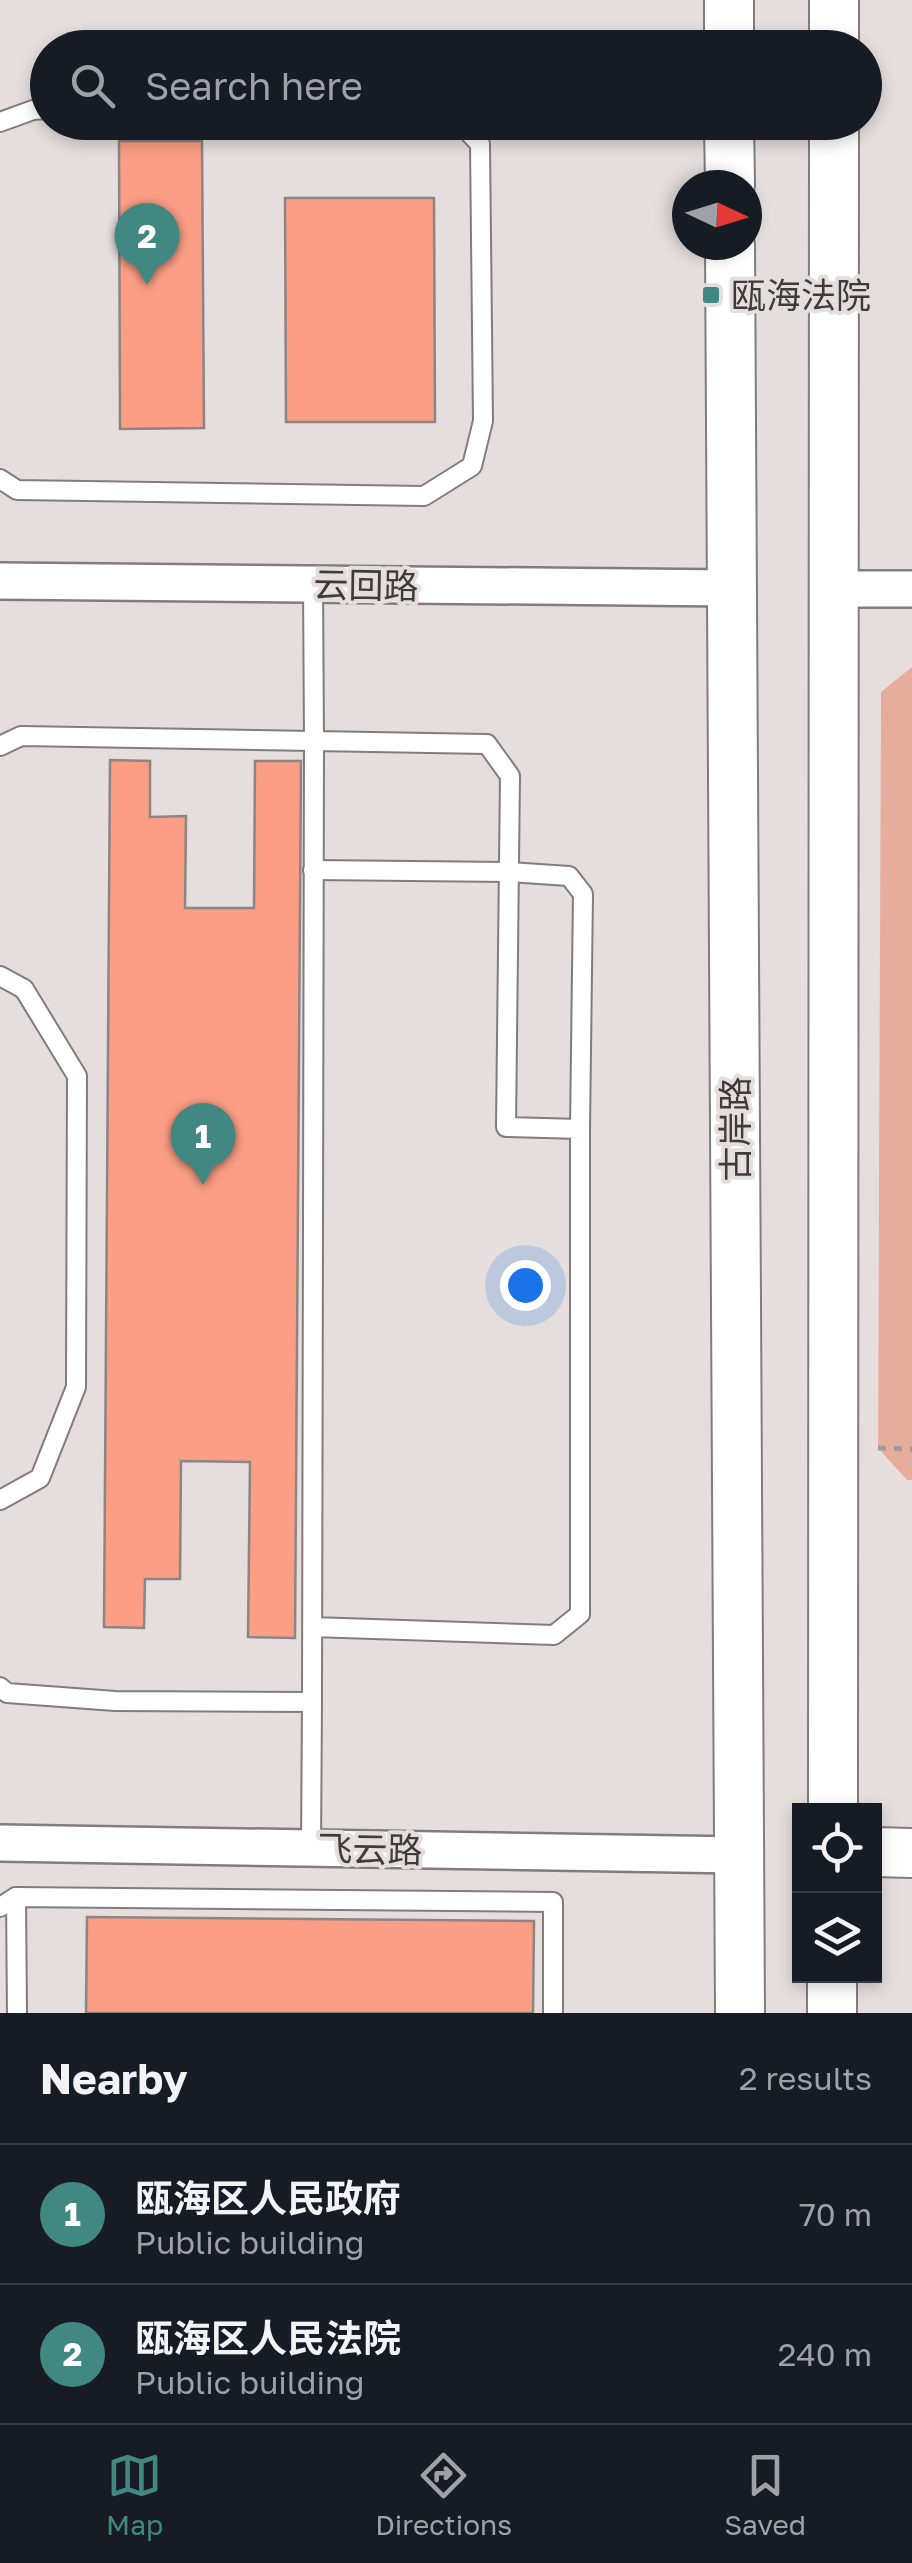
<!DOCTYPE html>
<meta charset="utf-8">
<style>
:root{--surface:#171b24;--page:#20242c;--text:#f1f3f6;--muted:#9ea1a6;--line:#363941;--accent:#428882}
body{margin:0;font-family:"Golos Text","Noto Sans SC",sans-serif;background:var(--page);color:var(--text)}
.controls{position:absolute;right:30px;bottom:30px;display:grid;overflow:hidden;border-radius:0px;box-shadow:0 5px 15px #0003}
.controls button{width:90px;height:90px;display:grid;place-items:center;padding:0;border:0;border-bottom:2px solid var(--line);background:var(--surface);color:var(--text);font:50px sans-serif}
.compass{position:absolute;left:672px;top:170px;width:90px;height:90px;border-radius:50%;background:var(--surface);box-shadow:0 5px 15px #0003;rotate:94deg}
.you{position:absolute;left:525px;top:1285px;width:35px;height:35px;margin:-25px;border:8px solid #fff;border-radius:50%;background:#1a73e8;box-shadow:0 0 0 15px #1a73e833}
.badge{display:grid;place-items:center;width:65px;height:65px;border-radius:50%;background:var(--accent);color:#fff;font-size:32px;font-weight:700}
.pin{position:absolute;translate:-50% -82px;filter:drop-shadow(0 2px 5px #0008)}
.pin::after{content:'';position:absolute;top:52px;width:35px;height:30px;background:inherit;clip-path:polygon(0 0,100% 0,50% 100%)}
.list{margin:0;padding:0;list-style:none}
h2{display:flex;justify-content:space-between;align-items:center;height:130px;margin:0;padding:0 40px;font-size:42px}
h2 small{font-size:32px;font-weight:400;color:var(--muted)}
.list li{display:grid;grid-template-columns:65px 1fr auto;gap:30px;align-items:center;box-sizing:border-box;height:140px;padding:0 40px;border-top:2px solid var(--line)}
.list b{display:block;font-size:38px;white-space:nowrap}
.list p{margin:0;font-size:32px;white-space:nowrap;color:var(--muted)}
.list em{font-size:32px;font-style:normal;color:var(--muted)}
.icon{flex:none;width:55px;height:55px;fill:none;stroke:currentColor;stroke-width:2;stroke-linecap:round;stroke-linejoin:round}
.map{position:relative;flex:none;width:912px;height:2013px;overflow:hidden}
.search{position:absolute;background:var(--surface);box-shadow:0 5px 15px #0003;left:30px;right:30px;top:30px;height:110px;display:flex;align-items:center;gap:25px;box-sizing:border-box;padding:0 35px;border-radius:55px;color:var(--muted);font-size:38px}
.sheet{height:410px;background:var(--surface)}
nav{display:flex;justify-content:space-around;align-items:center;box-sizing:border-box;height:140px;border-top:2px solid var(--line);background:var(--surface);font-size:28px;color:var(--muted)}
nav a{display:grid;justify-items:center;gap:5px}
nav .on{color:var(--accent)}
.map>svg:first-child{display:block}
</style>
<div class="map">
<svg width="912" height="2013" viewBox="0 0 912 2013">
<rect width="100%" height="100%" fill="#e5dedc"/>
<path fill="#e6ad9d" d="M912 667V1480H907L878 1448 881 692Z"/>
<g fill="#fb9e85" stroke="#8b8583" stroke-width="2.5">
<path d="M119 141H202L204 428 120 429Z"/>
<path d="M285 198H434L435 422H286Z"/>
<path d="M110 760 150 761V817L186 816 185 908H254L255 761H301L295 1638 248 1637 250 1462 181 1461 180 1579H145L144 1628 104 1627Z"/>
<path d="M87 1917 534 1921 533 2013H86Z"/>
</g>
<g fill="none" stroke-linecap="round" stroke-linejoin="round">
<defs>
<g id="lane">
<path d="M0 122 33 110 48 109"/>
<path d="M0 479 17 490 424 496 472 466 483 421 480 144 459 122"/>
<path d="M0 746 21 736 314 741 313 584"/>
<path d="M313 870 509 872 569 876 583 894 580 1129"/>
<path d="M0 976 24 989 77 1076 76 1387 40 1478 0 1500"/>
<path d="M0 1687 7 1693 115 1701 312 1702 311 1848"/>
<path d="M312 1702 314 741 487 744 510 776 506 1127 580 1129V1614L554 1635 312 1627"/>
<path d="M16 1897 17 2013"/>
<path d="M0 1907 16 1897 553 1902V2013"/>
</g>
<g id="street">
<path d="M0 581 732 588"/>
<path d="M834 589H912"/>
<path d="M0 1843 739 1855"/>
</g>
<g id="secondary">
<path d="M729 0V48"/>
<path d="M834 48V0"/>
<path d="M729 122 730 185"/>
<path d="M730 245 740 2013"/>
<path d="M833 1810 834 122"/>
<path d="M874 1852 912 1853"/>
<path d="M832 2013V1976"/>
</g>
</defs>
<use href="#lane" stroke="#827c7b" stroke-width="22"/>
<use href="#street" stroke="#827c7b" stroke-width="40"/>
<use href="#secondary" stroke="#827c7b" stroke-width="52"/>
<path stroke="#a09b9a" stroke-width="5" stroke-dasharray="8 8" stroke-linecap="butt" d="M878 1448 912 1449"/>
<use href="#lane" stroke="#fff" stroke-width="18"/>
<use href="#street" stroke="#fff" stroke-width="35"/>
<use href="#secondary" stroke="#fff" stroke-width="48"/>
</g>
<rect fill="#428882" stroke="#e5dedc" stroke-width="4" x="701" y="285" width="20" height="20" rx="5"/>
<g text-anchor="middle" dominant-baseline="central" stroke-width="8" stroke-linejoin="round" paint-order="stroke">
<g font-size="35" fill="#3e3b3b" stroke="#e5dedc" text-anchor="start">
<text x="731" y="295">瓯海法院</text>
</g>
<g font-size="35" fill="#3e3b3b" stroke="#e5dedc">
<text transform="translate(366 585) rotate(1)">云回路</text>
<text transform="translate(735 1129) rotate(-90)">古岸路</text>
<text transform="translate(370 1849) rotate(1)">飞云路</text>
</g>
</g>
</svg>
<div class="controls">
<button><svg class="icon" aria-label="locate" viewBox="0 0 24 24"><circle cx="12" cy="12" r="6"/><path d="M12 2v4M12 18v4M2 12h4M18 12h4"/></svg></button>
<button><svg class="icon" aria-label="layers" viewBox="0 0 24 24"><path d="M12 4l9 5-9 5-9-5zM3 14l9 5 9-5"/></svg></button>
</div>
<svg class="compass" viewBox="-18 -18 36 36"><path d="M0-13l5 13h-10z" fill="#e53935"/><path d="M0 13l5-13h-10z" fill="#9ea1a6"/></svg>
<div class="you"></div>
<div class="pin badge" style="left:203px;top:1185px">1</div>
<div class="pin badge" style="left:147px;top:285px">2</div>
<div class="search"><svg class="icon" aria-label="search" viewBox="0 0 24 24"><circle cx="10" cy="10" r="6"/><path d="M15 15l6 6"/></svg>Search here</div>
</div>
<section class="sheet">
<h2>Nearby<small>2 results</small></h2>
<ul class="list">
<li><span class="badge">1</span><div><b>瓯海区人民政府</b><p>Public building</p></div><em>70 m</em></li>
<li><span class="badge">2</span><div><b>瓯海区人民法院</b><p>Public building</p></div><em>240 m</em></li>
</ul>
</section>
<nav>
<a class="on"><svg class="icon" aria-label="map" viewBox="0 0 24 24"><path d="M3 6l6-2 6 2 6-2v14l-6 2-6-2-6 2zM9 4v14M15 6v14"/></svg>Map</a>
<a><svg class="icon" aria-label="directions" viewBox="0 0 24 24"><path d="M12 3l9 9-9 9-9-9zM9 14v-3h6M13 9l2 2-2 2"/></svg>Directions</a>
<a><svg class="icon" aria-label="saved" viewBox="0 0 24 24"><path d="M7 4h10v16l-5-4-5 4z"/></svg>Saved</a>
</nav>
